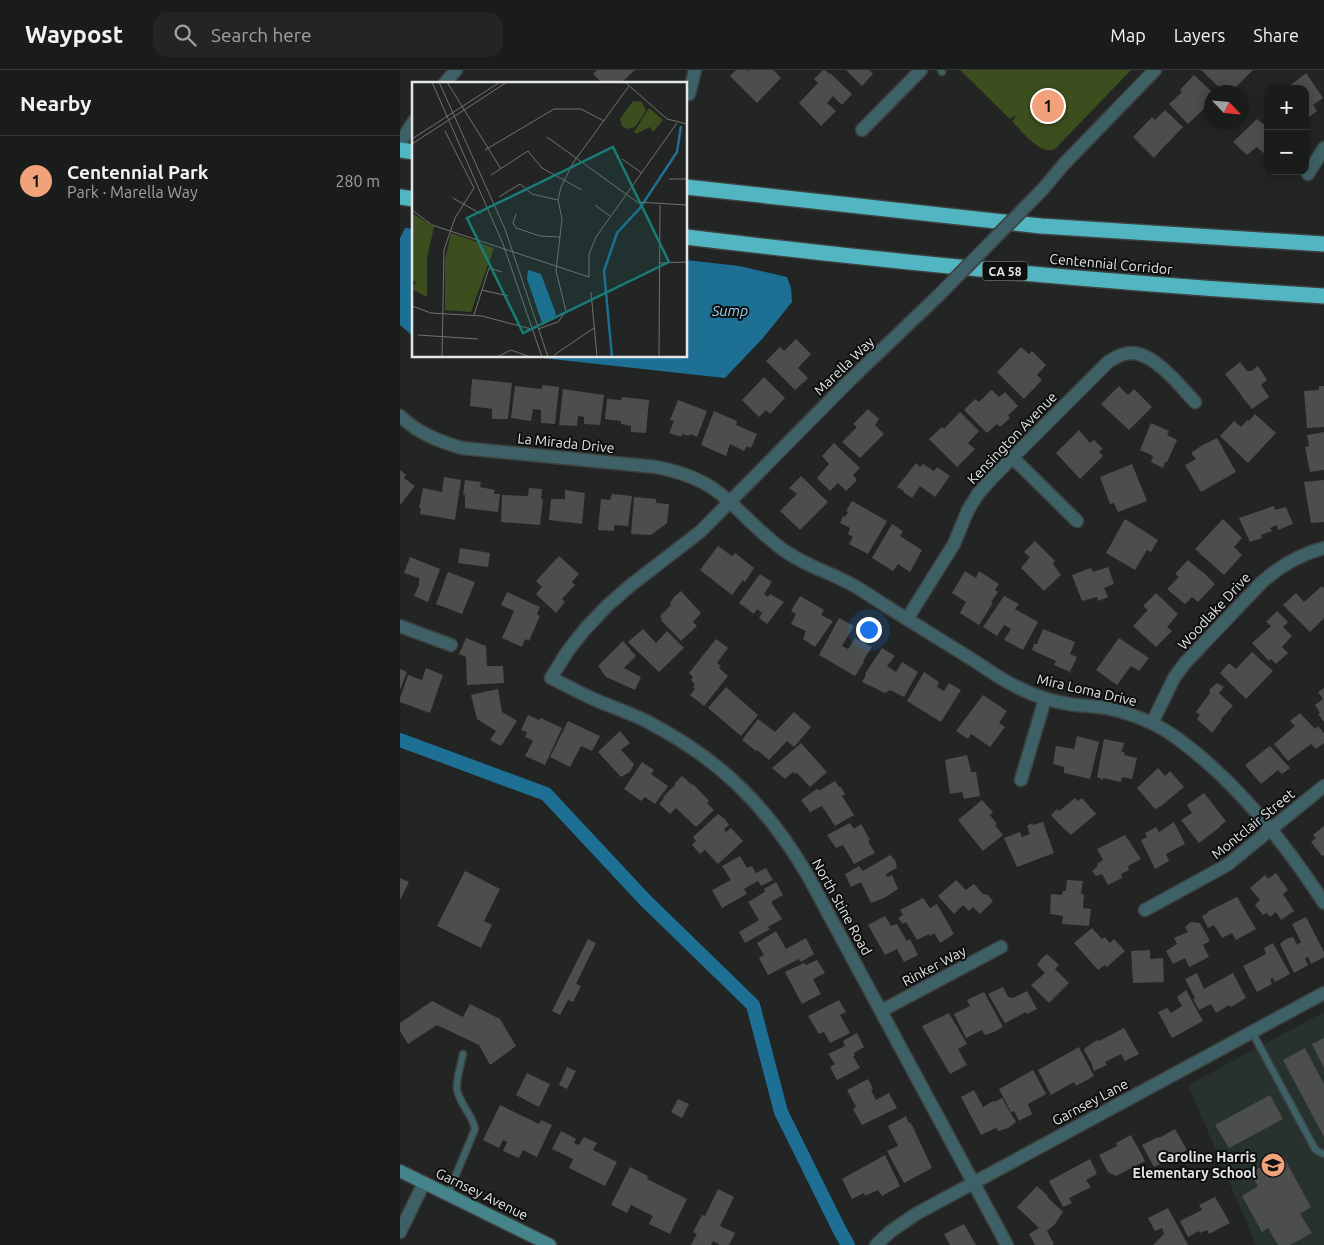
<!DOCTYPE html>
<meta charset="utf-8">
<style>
:root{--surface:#1a1c1b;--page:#232524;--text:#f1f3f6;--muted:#9fa1a3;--line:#383a3a;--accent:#f1a27b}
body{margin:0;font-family:Ubuntu,sans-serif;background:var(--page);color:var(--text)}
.controls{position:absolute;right:15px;top:15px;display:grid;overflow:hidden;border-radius:10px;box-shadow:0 2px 12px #0003}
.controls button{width:45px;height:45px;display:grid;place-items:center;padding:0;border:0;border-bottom:1px solid var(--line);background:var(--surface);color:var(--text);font:25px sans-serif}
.compass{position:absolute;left:804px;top:15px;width:45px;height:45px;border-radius:50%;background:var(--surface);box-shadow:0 2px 12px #0003;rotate:116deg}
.you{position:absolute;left:468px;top:559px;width:18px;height:18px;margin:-12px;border:4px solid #fff;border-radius:50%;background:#1a73e8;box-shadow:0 0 0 8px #1a73e833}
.badge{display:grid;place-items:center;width:32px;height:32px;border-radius:50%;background:var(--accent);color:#111;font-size:16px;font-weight:700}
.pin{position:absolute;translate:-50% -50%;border:2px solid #fff;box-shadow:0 1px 5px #0006}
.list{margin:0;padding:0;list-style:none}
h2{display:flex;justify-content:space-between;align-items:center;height:65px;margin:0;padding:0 20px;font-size:21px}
h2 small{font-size:16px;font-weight:400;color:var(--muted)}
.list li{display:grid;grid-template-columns:32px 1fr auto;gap:15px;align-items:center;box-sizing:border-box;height:90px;padding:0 20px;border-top:1px solid var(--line)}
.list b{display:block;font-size:19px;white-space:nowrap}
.list p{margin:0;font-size:16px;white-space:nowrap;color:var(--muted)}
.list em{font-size:16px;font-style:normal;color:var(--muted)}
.icon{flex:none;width:28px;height:28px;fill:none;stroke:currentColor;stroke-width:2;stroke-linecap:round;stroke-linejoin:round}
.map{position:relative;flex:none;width:924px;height:1175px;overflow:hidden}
header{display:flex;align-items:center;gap:30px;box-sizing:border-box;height:70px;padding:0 25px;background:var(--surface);border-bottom:1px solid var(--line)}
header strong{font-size:24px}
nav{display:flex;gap:28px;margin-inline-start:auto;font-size:18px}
.search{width:350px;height:45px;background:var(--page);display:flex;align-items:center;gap:12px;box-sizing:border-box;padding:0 18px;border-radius:15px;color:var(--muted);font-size:19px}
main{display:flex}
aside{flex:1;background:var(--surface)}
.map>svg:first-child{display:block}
</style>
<header>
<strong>Waypost</strong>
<div class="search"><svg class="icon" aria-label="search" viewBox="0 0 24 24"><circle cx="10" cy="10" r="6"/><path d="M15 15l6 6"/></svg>Search here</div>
<nav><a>Map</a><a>Layers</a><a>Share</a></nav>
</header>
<main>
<aside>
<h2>Nearby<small></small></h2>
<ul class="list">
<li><span class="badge">1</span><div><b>Centennial Park</b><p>Park · Marella Way</p></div><em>280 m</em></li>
</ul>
</aside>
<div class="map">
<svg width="924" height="1175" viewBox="0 0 924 1175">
<rect width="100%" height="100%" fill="#222524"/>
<path fill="#27312e" d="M924 942V1175H856L788 1015Z"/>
<path fill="#3c4e1d" d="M560 0H731L656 78C642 88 622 61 612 51L616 47 614 46 610 49Z"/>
<g fill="#1d6f94">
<path d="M5 158 14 159V267L0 255V168Z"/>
<path d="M286 190 339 196 387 207 391 218 392 232 363 268 325 308 124 286H286Z"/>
</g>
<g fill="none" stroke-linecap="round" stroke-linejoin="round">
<path stroke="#1d6f94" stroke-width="14" d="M0 670 146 724 245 830 353 935 381 1042 440 1161 448 1175"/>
</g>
<g fill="#4c4e4c">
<path d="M197 0H235L223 11 226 14H203L193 4Z"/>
<path d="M336 0H347L348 1 350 0H373L381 8 357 33 330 6Z"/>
<path d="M423 0H425L429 4 430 3 452 24 442 35 433 26 427 33 436 41 421 56 399 33 418 13 414 9Z"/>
<path d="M446 0H469L473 4 462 16Z"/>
<path d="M801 0H853L831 22H824Z"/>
<path d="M906 3 923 28 913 35 917 41 905 50V19H886Z"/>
<path d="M794 5 812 22V31L788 54 769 34 782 22 780 20Z"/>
<path d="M765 40 783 57 760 81 754 88 733 67 752 47 755 50Z"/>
<path d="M857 49 866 56 868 55V79L863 83 857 77 847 85 833 72Z"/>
<path d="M396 269 411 284 398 298 408 308 395 320 366 291 380 277 384 281Z"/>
<path d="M621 277 629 284 632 281 646 295 637 305 642 310 624 329 597 302Z"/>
<path d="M840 292 847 301H851L858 296 867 310 861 315 869 327 852 339 842 327V326L825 304Z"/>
<path d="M364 307 385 328 370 344 366 340 359 347 342 330Z"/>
<path d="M72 309 112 313 108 349H92V339L70 336Z"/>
<path d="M142 315 159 317 155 354 141 353V340L133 339 131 351 111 348 115 316 142 319Z"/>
<path d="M719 316 728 325 734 319 752 337 729 360 701 334Z"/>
<path d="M919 316H924V357L907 358 904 321 919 320Z"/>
<path d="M163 319 204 325 200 355 184 354V347L178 346 177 356 159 355Z"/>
<path d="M591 320H592L599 327 605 322 618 336 608 345 610 348 600 357 597 354 587 363 564 340 575 329 579 332Z"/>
<path d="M222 327 249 330 246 363 231 362V356L221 354V351L205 349 207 329 221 330Z"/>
<path d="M278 330 307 341 297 367 290 364 289 366 282 364 281 367 269 363 274 351 270 350Z"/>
<path d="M468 339 479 349 475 355 484 364 460 388 442 372 457 357 453 354Z"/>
<path d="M314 341 337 351 336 355 357 364 351 378 347 376 344 381 330 374 326 386 301 375Z"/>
<path d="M560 342 579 361 568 373 575 379 557 397 529 369 542 357 544 359Z"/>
<path d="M855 344 876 363 848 393 820 366 834 351 841 357 847 350 849 351Z"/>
<path d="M751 353 769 361 767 365 777 370 767 392H765L763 398 751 392 753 386 740 380Z"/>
<path d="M679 360 690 373 694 370 703 379 699 382 703 386 680 409 656 383Z"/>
<path d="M924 362V400L910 402 905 377 909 376 907 365Z"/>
<path d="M817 368 836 402 801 422 785 395 796 389 791 383 801 376Z"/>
<path d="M434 373 460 398 453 405 457 410 446 421 438 413 430 421 417 408 429 394 422 386Z"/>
<path d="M516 393 520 397 523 394 534 401 537 397 550 406 535 427 520 416 512 428 503 422 504 421 497 417Z"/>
<path d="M732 394 747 431 718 442 714 433 710 434 700 407Z"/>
<path d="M0 400 6 405 4 408 15 416 0 435Z"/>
<path d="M401 406 428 432 400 460 380 441 397 424 389 418Z"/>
<path d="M44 407 61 410 55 450 20 444 21 438H19L23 418 42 422Z"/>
<path d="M65 410 81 412 80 417 95 420 94 424H100L98 442 65 438V425H63Z"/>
<path d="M924 410V452L911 453 904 412Z"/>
<path d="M129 418 142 419 141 429H143L140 455 101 452 102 425 128 426Z"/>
<path d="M165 420 185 423 182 454 149 450 151 429H165Z"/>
<path d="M212 424 232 426 228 456 214 455V461L198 460 201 429 210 430Z"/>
<path d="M234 427 256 429V433L269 434 267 453 251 465 231 464Z"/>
<path d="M452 431 487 451 468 484 449 474 453 467 448 464 450 458 440 453 443 446 445 447 448 442 446 441Z"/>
<path d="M874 436 875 440 886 437 893 454 878 460 877 455 870 458 872 461 861 465 862 468 850 472 839 448Z"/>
<path d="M725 449 758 470 751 482 747 480 735 500 706 483Z"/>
<path d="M823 449 842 468 834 477 842 485 824 505 795 479Z"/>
<path d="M492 454 503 461 500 466 522 480 510 502 498 494 493 501 472 488Z"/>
<path d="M635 471 655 491 653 494 661 505 644 521 621 498 630 487 624 482Z"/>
<path d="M318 476 332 486 335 483 354 498 345 512 343 510 332 525 300 500Z"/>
<path d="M60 478 90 483 88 497 58 493Z"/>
<path d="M159 486 179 504 172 512 175 515 162 529 165 532 156 543 136 524 142 517 136 511Z"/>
<path d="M10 487 40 499 28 532 14 526 19 515V508L4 503Z"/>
<path d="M788 490 802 502H803L815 514 798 532 792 527 785 534 767 519 779 507 775 504Z"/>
<path d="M708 497 714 514 704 518 708 527 698 531 697 527 682 531 672 505 691 498 693 502Z"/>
<path d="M565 501 576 508 579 501 599 514 595 520 598 522 591 532 593 533 579 555 560 543 566 532 552 523Z"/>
<path d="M48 502 75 512 62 544 36 534Z"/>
<path d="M360 504 372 512 364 524 368 527 370 524 384 532 367 554 359 548 362 543 357 539 354 544 339 533Z"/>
<path d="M922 516 924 518V548L910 562 883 535 896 523 904 532Z"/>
<path d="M281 521 301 543 293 552 297 556 281 571 261 550 262 549 260 546 271 535 270 533 274 527Z"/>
<path d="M107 522 140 537 137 544 140 546 129 571 125 569 122 577 102 568 114 541 101 535Z"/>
<path d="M756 523 778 544 767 557 772 561 756 577 733 556 748 540 743 536Z"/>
<path d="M400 526 424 540 421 545 433 551 415 577 403 569 406 561 391 554 396 544 391 541Z"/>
<path d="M604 526 619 534 615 539 638 552 623 580 604 570 611 559 604 555 597 566 583 557Z"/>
<path d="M877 541 888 552 883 557 892 566 882 577 888 583 876 594 871 589 869 591 852 573 871 556 866 552Z"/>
<path d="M439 548 454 556 442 576 448 579 455 568 472 577 463 591 464 592 455 606 419 585Z"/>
<path d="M243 559 256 573 267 561 284 578 259 602 228 572Z"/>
<path d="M643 559 675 572 670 584 677 587 670 602 654 595 656 591 632 580 634 574H637Z"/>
<path d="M66 568 86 576 87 596H103L104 613 67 615 66 587 59 584Z"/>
<path d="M719 568 749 588 739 601 731 596 717 615 696 600Z"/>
<path d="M316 569 328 578 317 593 321 596 319 598 328 606 304 636 290 625 295 619 293 617 295 614 291 610 293 607 289 603Z"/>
<path d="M223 571 236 586 224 598 241 607 235 620 206 607 198 596Z"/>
<path d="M482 578 495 586 487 596 496 602 502 592 518 602 504 627 490 620 485 623 462 612 466 605 465 604Z"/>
<path d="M852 582 873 601 846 629 820 603 829 593 836 599Z"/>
<path d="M26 598 43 605 30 643 0 632V628L8 605 22 610Z"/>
<path d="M0 599 7 602 0 620Z"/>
<path d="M524 602 539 612 537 617 544 621 549 613 561 620 541 652 507 631Z"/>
<path d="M817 613 824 617 819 623 833 636 821 649 822 650 812 663 797 649 800 645 796 642 810 623 809 620Z"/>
<path d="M326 617 358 645 341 666 308 638Z"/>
<path d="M924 618V652L918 644 920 643 915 635 923 629 918 622Z"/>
<path d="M98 619 102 642 117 651 101 676 90 670 96 661 77 649 71 625Z"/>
<path d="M583 625 607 641 599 653 605 657 590 677 571 664 568 669 556 661Z"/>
<path d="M394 642 411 657 394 677 387 671 369 690 357 680 356 681 342 670 358 649 375 662Z"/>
<path d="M900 643 915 659 918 656 924 663V673L916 679 911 674 888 691 874 674 895 656 890 651Z"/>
<path d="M128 645 139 650 141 648 162 658 145 695 125 686 133 671 125 667 127 662 121 660Z"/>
<path d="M168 651 200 666 192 681 181 676 170 697 150 687Z"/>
<path d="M220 661 230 673 221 680 234 694 230 702 221 707 198 682Z"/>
<path d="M677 666 699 672 690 709 664 703V697L653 694 656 676 674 679Z"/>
<path d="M704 669 724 673 723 678 721 681 725 683 724 685 737 688 732 709 722 707 721 712 703 708V710L697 707Z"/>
<path d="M401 673 427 702 410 717 397 703 395 704 393 702 385 709 372 698Z"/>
<path d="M870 676 890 698 882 704 878 700 861 714 845 695Z"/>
<path d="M567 685 571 702H576L580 726 564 729 562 722 550 724 545 690Z"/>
<path d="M242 692 254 700 251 704 268 716 255 734 245 727 241 731 224 719Z"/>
<path d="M758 698 765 706 770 701 784 717 761 736 755 739 737 718Z"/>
<path d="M282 706 292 715 293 714 309 731 307 733 314 740 296 757 276 738 270 744 259 734 264 728 263 727 275 715V713Z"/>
<path d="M435 711 439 717H441L445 724 442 726 454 745 435 756 422 736 410 742 401 730 417 719 420 720Z"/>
<path d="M804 723 826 751 820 756V757L799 773 781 750 792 743 787 735Z"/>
<path d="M675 728 678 731 682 728 696 744 671 765 661 756 651 745 657 739 659 741Z"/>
<path d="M582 730 593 742 590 745 597 754 595 755 603 765 583 781 558 750Z"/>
<path d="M318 744 325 749 329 755 324 759 326 762 331 758 343 771 318 794 305 780 300 784 292 775 296 771 293 767Z"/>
<path d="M643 752 654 783 617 797 604 768 620 762 622 767 630 764 627 756 632 753 633 755Z"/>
<path d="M774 752 785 774 766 784 769 791 755 799 741 770 747 767 745 763 756 757 759 762Z"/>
<path d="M450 753 454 759 461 754 470 770 468 771 475 783 454 794 443 775 436 778 427 765Z"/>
<path d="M924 756V785L922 786 911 772 916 768 913 765Z"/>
<path d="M725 765 741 789 728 796 729 800 721 804 722 808 708 815 702 804 696 806 692 801 698 796 697 794 703 790 697 779Z"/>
<path d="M490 785 495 790 497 798 486 804 487 807 492 805 498 819 484 828 471 833 461 812 451 817 445 804 459 796 463 801Z"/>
<path d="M340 786 347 798 352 796 356 803 366 798 373 810 361 816 358 811 344 819 347 824 322 838 312 820 331 810 322 796Z"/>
<path d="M65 801 100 819 84 851 92 855 81 878 37 856Z"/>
<path d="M876 803 888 820 883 824 894 841 881 850 876 842 870 847 867 843 863 845 855 835 860 830 850 818 865 805 868 809Z"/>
<path d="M0 808 9 812 0 830Z"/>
<path d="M556 810 566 820 574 814 583 824 588 825 593 831 580 844 573 837 569 841 563 835 554 844 538 826Z"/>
<path d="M667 810 683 811 681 823 684 825 683 838 691 839 689 856 662 854 663 846 650 844 651 824 662 825 663 821H666Z"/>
<path d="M376 812 383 825 371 832 382 849 368 857 370 859 345 873 339 862 359 850 348 832 365 822 364 819Z"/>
<path d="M837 827 856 859 836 870 832 863 822 868 814 855 808 858 802 846 808 843 807 842Z"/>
<path d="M523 828 530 838 537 834 554 864 540 873 534 863 530 866 529 864 517 870 506 852 503 854 498 848 503 845 500 840Z"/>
<path d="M485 846 491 856 497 854 507 871 510 869 518 885 504 892 497 879 485 885 468 855Z"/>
<path d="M906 847 924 882V887L911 894 908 887 905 888 908 895 894 903 880 874 886 869 893 867 897 875 901 872 892 854Z"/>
<path d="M791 852 800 853 810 871 803 875 809 887 789 897 785 888 773 894 766 881 777 874 774 868 788 862 785 857Z"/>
<path d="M692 858 702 869 705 867 710 873 714 869 725 881 707 897 705 895 698 900 674 873Z"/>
<path d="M376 861 386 879 406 868 414 884 401 892 399 889 368 905 359 888 364 885 357 873Z"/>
<path d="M188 869 196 873 176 914 181 916 173 932 168 930 160 945 152 941Z"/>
<path d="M873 873 890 904 875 912 873 908 870 909 872 914 857 922 843 896 866 884 864 878Z"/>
<path d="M750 880V889L763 888 764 912 733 913 731 881Z"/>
<path d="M647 884 659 895 655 899 669 913 649 933 631 915 645 903 637 895 641 889Z"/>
<path d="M417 890 425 903 413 909 421 924 402 934 385 902 404 893 406 895Z"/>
<path d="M797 903 804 919 833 903 846 928 831 937 829 935 816 943 811 934 799 940 793 929 795 928 785 909Z"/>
<path d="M603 917 608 927 613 928 627 921 637 939 627 944 626 942 605 953 588 924Z"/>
<path d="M786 920 803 951 772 968 758 942 767 938 771 943 782 936 777 927Z"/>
<path d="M584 922 603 957 594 962 585 965 582 960 566 968 554 944 570 936 567 930Z"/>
<path d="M439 930 446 942 440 945 450 963 430 973 424 962 419 964 408 946Z"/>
<path d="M32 931 63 947 70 934 100 949 116 976 90 995 79 975 37 955 8 974 0 961V953Z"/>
<path d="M549 943 567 974 558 979 567 995 550 1004 522 956Z"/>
<path d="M724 958 739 984 725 991 721 984 705 992 707 995 694 1001 692 996H693L684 980 685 978 697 970 699 971Z"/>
<path d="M457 963 464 977 454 983 455 986H453L460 998 437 1010 430 997 435 994 428 984 445 976 443 971Z"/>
<path d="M924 968V998L912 974Z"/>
<path d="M679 977 694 1006 676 1016 674 1012 651 1025 638 1000Z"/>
<path d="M905 978 924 1014V1067L883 990Z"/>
<path d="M167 997 176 1001 167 1019 159 1015Z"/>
<path d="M633 1000 646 1024 628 1034 632 1044 619 1051 614 1041 611 1042 599 1019Z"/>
<path d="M127 1003 150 1014 139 1037 116 1025Z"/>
<path d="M468 1009 473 1019 471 1020 476 1030 489 1023 497 1038 462 1055 453 1039 456 1037 447 1020Z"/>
<path d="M574 1020 583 1037 593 1031 594 1032 602 1028 616 1052 608 1058 599 1061 596 1058 581 1065 561 1027Z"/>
<path d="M870 1025 883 1049 829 1078 815 1055Z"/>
<path d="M278 1029 289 1034 282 1048 271 1042Z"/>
<path d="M100 1035 139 1054 141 1050 152 1055 137 1087 123 1080 119 1088 103 1081 107 1072 103 1070 99 1078 83 1070Z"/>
<path d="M506 1046 509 1053H511L532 1098 504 1113 487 1081 498 1076 488 1056Z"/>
<path d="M775 1059 787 1080 754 1097 742 1075 758 1067 759 1068Z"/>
<path d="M161 1061 176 1069 174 1073 179 1075 184 1067 197 1073 193 1080 217 1092 205 1116 169 1098 173 1089 152 1079Z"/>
<path d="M731 1065 745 1091 716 1106 708 1102 699 1085 717 1076 716 1073Z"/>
<path d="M485 1085 500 1116 482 1126 478 1120 465 1126 464 1123 452 1129 442 1109Z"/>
<path d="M883 1086 911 1137 900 1144 912 1163 890 1175H878L868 1158 862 1162 842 1126 858 1116 850 1103Z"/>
<path d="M690 1089 694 1097 697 1104 686 1110 691 1117 669 1128 672 1133 663 1137 649 1111Z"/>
<path d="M230 1097 248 1106 247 1109 287 1129 270 1164 249 1154 253 1146 231 1135 227 1143 211 1135Z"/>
<path d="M637 1116 648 1126 647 1127 663 1142 655 1154 647 1161 654 1174 652 1175H635L629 1164 639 1158 617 1137Z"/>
<path d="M318 1119 334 1127 320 1156 335 1163 329 1175H320L313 1171 311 1175H291L297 1164 293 1162 302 1145 305 1146Z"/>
<path d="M815 1127 830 1153 809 1164 807 1160 800 1163 799 1161 788 1167 780 1151 802 1140 799 1135Z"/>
<path d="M768 1138 788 1175H753L764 1164 762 1158 755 1161 748 1148Z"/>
<path d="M564 1154 576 1175H550L544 1164Z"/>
</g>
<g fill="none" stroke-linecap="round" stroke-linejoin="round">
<defs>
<g id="lane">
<path d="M541 0 542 2"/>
<path d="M852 962 915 1079 919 1082 924 1084"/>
<path d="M48 1124 75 1059C72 1043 59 1034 57 1019 56 1008 61 995 63 984"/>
</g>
<g id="street">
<path d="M44 14 56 0"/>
<path d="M289 24 295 0"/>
<path d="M462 60 521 0"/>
<path d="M0 73 14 51"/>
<path d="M908 104 924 78"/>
<path d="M643 119 664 94 755 0"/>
<path d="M538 226 449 311 301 461 231 515 208 535 186 558 167 582 151 608C164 614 176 621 189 627 208 636 229 642 248 652 321 690 367 736 408 806L607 1175"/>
<path d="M0 346C18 363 38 371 62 378L256 397C277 401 296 407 314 419 340 438 360 465 388 483 407 496 428 502 447 512 460 518 473 528 486 536 515 554 544 572 573 590 587 599 600 609 615 616 632 625 650 631 669 634 681 636 694 636 706 638 729 643 754 652 774 666 833 708 885 773 924 833"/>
<path d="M612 387 677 451"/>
<path d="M507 549 554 474 568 440 578 424 591 409 708 292C715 287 724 282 734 283 757 286 780 316 795 332"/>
<path d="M0 556 51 575"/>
<path d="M752 653 774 608 785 593 862 512C880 496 900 484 924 478"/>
<path d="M621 710 645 629"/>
<path d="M745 840 827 795 924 716"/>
<path d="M481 941 601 877"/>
<path d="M0 1162 24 1113"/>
<path d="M476 1175 491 1161 516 1144 924 923"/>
</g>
<path id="secondary" d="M0 1101 150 1175"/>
<g id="highway">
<path d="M0 80 14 82"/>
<path d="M286 117 641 156 924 174"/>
<path d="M0 127 14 129"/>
<path d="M286 167C498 193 711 213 924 226"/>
</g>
</defs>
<use href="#lane" stroke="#3d403f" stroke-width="9"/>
<use href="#street" stroke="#3d403f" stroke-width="15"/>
<use href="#secondary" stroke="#3d403f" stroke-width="15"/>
<use href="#highway" stroke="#3d403f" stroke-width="18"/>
<use href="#lane" stroke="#3d6166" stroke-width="6"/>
<use href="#street" stroke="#3d6166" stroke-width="12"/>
<use href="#secondary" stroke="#46848b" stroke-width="12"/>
<use href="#highway" stroke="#51b6c2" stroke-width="15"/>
<defs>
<path id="street-bridge" d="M538 226 643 119"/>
</defs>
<use href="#street-bridge" stroke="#3d403f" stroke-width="15" stroke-linecap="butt"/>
<use href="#street-bridge" stroke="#3d6166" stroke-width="12"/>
</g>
<defs>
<symbol id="school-disc" viewBox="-11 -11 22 22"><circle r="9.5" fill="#f1a27b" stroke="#0d0e0e"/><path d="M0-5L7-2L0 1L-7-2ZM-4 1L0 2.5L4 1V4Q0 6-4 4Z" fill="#111"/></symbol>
</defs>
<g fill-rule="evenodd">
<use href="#school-disc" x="859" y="1081" width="28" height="28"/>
</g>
<g text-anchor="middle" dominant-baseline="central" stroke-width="4" stroke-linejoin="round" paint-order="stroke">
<rect fill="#0d0e0e" stroke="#a4a5a5" stroke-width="1" x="582.5" y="191.5" width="45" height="19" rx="4"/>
<g font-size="12" font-weight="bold" fill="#e4e6e6">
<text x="605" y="201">CA 58</text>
</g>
<g font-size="14" fill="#e4e6e6" stroke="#0d0e0e">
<text transform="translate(711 194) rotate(5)">Centennial Corridor</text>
<text transform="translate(444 296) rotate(-44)">Marella Way</text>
<text transform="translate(612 368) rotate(-46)">Kensington Avenue</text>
<text transform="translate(166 373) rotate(6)">La Mirada Drive</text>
<text transform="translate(814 541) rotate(-47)">Woodlake Drive</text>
<text transform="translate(687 620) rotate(13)">Mira Loma Drive</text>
<text transform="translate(853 754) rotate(-39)">Montclair Street</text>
<text transform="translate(442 837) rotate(61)">North Stine Road</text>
<text transform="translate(534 896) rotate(-28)">Rinker Way</text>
<text transform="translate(690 1032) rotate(-28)">Garnsey Lane</text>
<text transform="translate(82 1124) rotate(26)">Garnsey Avenue</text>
</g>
<g font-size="14" font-weight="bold" fill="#e4e6e6" stroke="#0d0e0e" text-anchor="end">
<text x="856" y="1087">Caroline Harris<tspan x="856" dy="16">Elementary School</tspan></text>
</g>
<g font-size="15" font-style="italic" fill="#98d2f2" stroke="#0d0e0e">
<text x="330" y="240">Sump</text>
</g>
</g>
<g transform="translate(12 12)">
<rect width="275" height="275" fill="#222524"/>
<path d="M221 19 230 20 234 29 223 45 216 47 210 44 208 37ZM237 26 251 38 241 50 238 45 224 52 222 50ZM0 131 22 145 15 176V215L0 207 4 200 0 197ZM39 151 82 166 59 230 33 228V178Z" fill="#3c4e1d"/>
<path d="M116 188 129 192 144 232 142 237 133 241H130L115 197Z" fill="#1d6f94"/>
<path fill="none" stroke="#1d6f94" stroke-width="2.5" d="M200 275 192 189 205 151 228 126 265 70 269 44"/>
<path fill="none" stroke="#707272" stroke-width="1" d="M20 0 91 162 130 275M27 0 93 147 136 275M35 0 89 87M213 0 255 37 275 42M135 55 225 120 275 123M0 57 88 0M0 62 95 0M73 68 142 27H169L192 39M210 77 230 91M79 93 116 69 130 86 170 108M257 97H275M87 115 108 102 120 112 146 118M41 116 69 132M183 123 198 134M0 128 20 143 177 195V172L184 155 265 41M104 132 101 141 104 146 128 154 148 155M247 181 275 180M70 208 96 214M179 210 185 275M0 224 19 231 70 234 119 247M62 233 77 186 90 190M126 247 146 240 154 229 144 189 150 137 146 118 149 105 161 81 217 4M6 253 66 257M142 273 182 246M30 275 32 168 43 136 62 106 33 49M85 275 99 268 118 275M247 275 248 123"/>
<path fill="#1a7c74" fill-opacity="0.15" stroke="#1a7c74" stroke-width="2.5" d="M201 65 257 180 111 251 55 136Z"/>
<rect width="275" height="275" fill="none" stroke="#e4e6e6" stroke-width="2.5"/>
</g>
</svg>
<div class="controls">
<button>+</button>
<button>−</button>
</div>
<svg class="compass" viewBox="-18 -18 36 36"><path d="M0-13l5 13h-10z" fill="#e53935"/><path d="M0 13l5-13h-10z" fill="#9fa1a3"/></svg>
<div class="you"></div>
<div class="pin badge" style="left:648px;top:36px">1</div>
</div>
</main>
